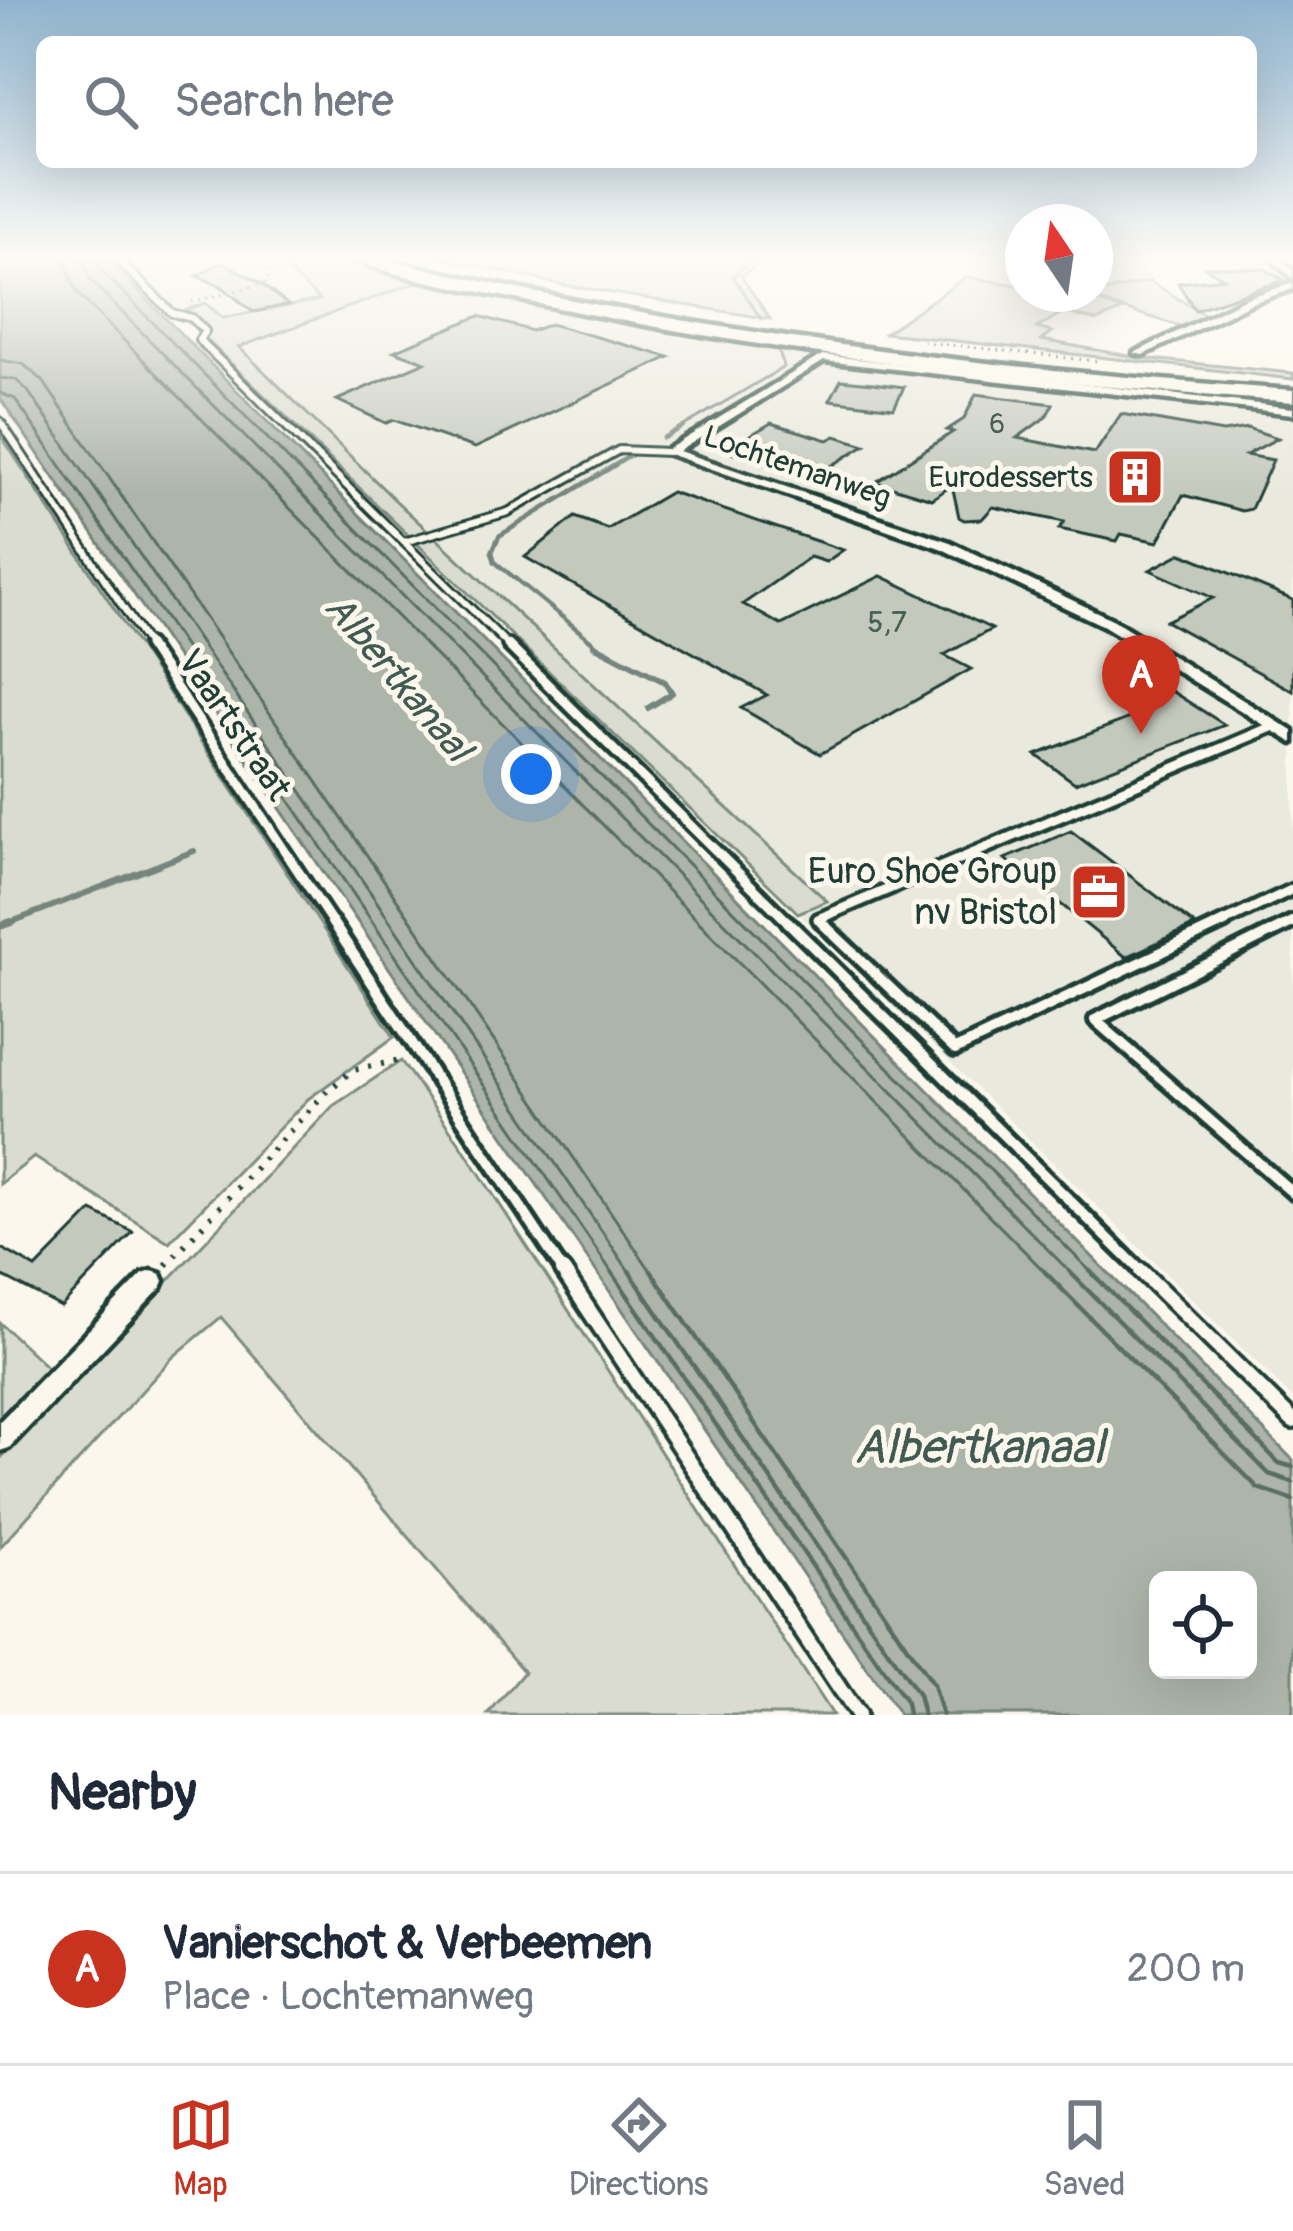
<!DOCTYPE html>
<meta charset="utf-8">
<style>
:root{--surface:#fff;--page:#f6f6f7;--text:#1f2937;--muted:#747a83;--line:#e0e1e3;--accent:#c8321e}
body{margin:0;font-family:Pangolin,sans-serif;background:var(--page);color:var(--text)}
.controls{position:absolute;right:36px;bottom:36px;display:grid;overflow:hidden;border-radius:18px;box-shadow:0 12px 48px #0002}
.controls button{width:108px;height:108px;display:grid;place-items:center;padding:0;border:0;border-bottom:3px solid var(--line);background:var(--surface);color:var(--text);font:60px sans-serif}
.compass{position:absolute;left:1005px;top:204px;width:108px;height:108px;border-radius:50%;background:var(--surface);box-shadow:0 12px 48px #0002;rotate:347deg}
.you{position:absolute;left:531px;top:774px;width:42px;height:42px;margin:-30px;border:9px solid #fff;border-radius:50%;background:#1a73e8;box-shadow:0 0 0 18px #1a73e833}
.badge{display:grid;place-items:center;width:78px;height:78px;border-radius:50%;background:var(--accent);color:#fff;font-size:39px;font-weight:700}
.pin{position:absolute;translate:-50% -99px;filter:drop-shadow(0 3px 6px #0008)}
.pin::after{content:'';position:absolute;top:63px;width:42px;height:36px;background:inherit;clip-path:polygon(0 0,100% 0,50% 100%)}
.list{margin:0;padding:0;list-style:none}
h2{display:flex;justify-content:space-between;align-items:center;height:156px;margin:0;padding:0 48px;font-size:51px}
h2 small{font-size:39px;font-weight:400;color:var(--muted)}
.list li{display:grid;grid-template-columns:78px 1fr auto;gap:36px;align-items:center;box-sizing:border-box;height:192px;padding:0 48px;border-top:3px solid var(--line)}
.list b{display:block;font-size:45px;white-space:nowrap}
.list p{margin:0;font-size:39px;white-space:nowrap;color:var(--muted)}
.list em{font-size:39px;font-style:normal;color:var(--muted)}
.icon{flex:none;width:66px;height:66px;fill:none;stroke:currentColor;stroke-width:2;stroke-linecap:round;stroke-linejoin:round}
.map{position:relative;flex:none;width:1293px;height:1715px;overflow:hidden}
.search{position:absolute;background:var(--surface);box-shadow:0 12px 48px #0002;left:36px;right:36px;top:36px;height:132px;display:flex;align-items:center;gap:30px;box-sizing:border-box;padding:0 42px;border-radius:18px;color:var(--muted);font-size:45px}
.sheet{height:348px;background:var(--surface)}
nav{display:flex;justify-content:space-around;align-items:center;box-sizing:border-box;height:168px;border-top:3px solid var(--line);background:var(--surface);font-size:33px;color:var(--muted)}
nav a{display:grid;justify-items:center;gap:6px}
nav .on{color:var(--accent)}
.map>svg:first-child{display:block}
</style>
<div class="map">
<svg width="1293" height="1715" viewBox="0 0 1293 1715">
<rect width="100%" height="100%" fill="#fbf7ec"/>
<filter id="ink" filterUnits="userSpaceOnUse"><feTurbulence type="fractalNoise" baseFrequency=".00833" numOctaves="2"/><feDisplacementMap in="SourceGraphic" scale="24" xChannelSelector="R" yChannelSelector="G"/><feConvolveMatrix kernelMatrix="1 2 1 2 8 2 1 2 1" color-interpolation-filters="sRGB"/></filter>
<g filter="url(#ink)">
<g fill="#eae9de">
<path d="M124 256H272L321 300 222 318 179 313Z"/>
<path d="M424 280 640 324 818 352 809 360 1293 414V1398L798 913 825 900 396 501 239 347Z"/>
</g>
<g fill="#dbdcd1" stroke="#7d8c82" stroke-width="3">
<path d="M272 256H338L424 280 239 347 396 501 827 901 798 913 179 313 205 303 223 318 320 300Z"/>
<path d="M431 256H772L741 276 770 319 558 284Z"/>
<path d="M966 277 1023 286V294L1087 296 1149 281 1207 316 1183 327 1091 299 1123 310 1097 321 1063 312 1037 328 1052 332 1042 340 1140 358 1293 373V379L885 333Z"/>
<path d="M0 434 394 1037 308 1099 169 1242 34 1157 0 1184Z"/>
<path d="M401 1061 461 1145 832 1715H488L524 1672 221 1317 173 1357 0 1547V1459L333 1106Z"/>
<path d="M0 1323 48 1368 0 1417Z"/>
</g>
<path fill="#adb4aa" stroke="#74847b" stroke-width="3" fill-rule="evenodd" d="M0 256H104L1293 1460V1715H899L0 398ZM1158 1580H1248V1670H1158Z"/>
<g fill="none" stroke-linecap="round" stroke-linejoin="round">
<g stroke="#586d63" stroke-width="3">
<path d="M63 256 77 293 1047 1274"/>
<path d="M81 256 90 280 1072 1274"/>
<path d="M96 256 100 269 1093 1274"/>
<path d="M0 360 23 364 43 381 653 1274"/>
<path d="M0 378 16 380 28 391 631 1274"/>
<path d="M0 393 15 399 613 1274"/>
</g>
<g stroke="#586d63" stroke-width="4.5">
<path d="M611 1271 906 1703 908 1715"/>
<path d="M629 1271 918 1695 923 1715"/>
<path d="M651 1271 933 1685 942 1715"/>
<path d="M1044 1271 1258 1488 1293 1500"/>
<path d="M1069 1271 1269 1474 1293 1482"/>
<path d="M1090 1271 1279 1463 1293 1467"/>
</g>
<g stroke="#74847b" stroke-width="3">
<path d="M757 256 733 276 761 319"/>
<path d="M677 430 784 367 776 343"/>
</g>
<g stroke="#74847b" stroke-width="4.5">
<path d="M663 438 682 427"/>
<path d="M600 648 495 562 492 552 499 536 633 454"/>
</g>
<g stroke="#74847b" stroke-width="6">
<path d="M594 645 665 682 672 693 648 708"/>
<path d="M4 925 194 851"/>
</g>
<path stroke="#74847b" stroke-width="8" d="M0 926 11 922"/>
</g>
<g fill="#c4c9be" stroke="#1f3d34" stroke-width="3">
<path d="M222 262 259 282 288 305 253 312 221 286 197 276Z"/>
<path d="M1203 266 1264 269 1284 280 1195 310 1178 283 1224 278Z"/>
<path d="M479 316 532 331 550 324 669 357 475 448 394 420 386 423 337 400 425 362 394 351Z"/>
<path d="M841 380 873 383 904 387 894 408 830 400Z"/>
<path d="M976 394 1053 404 1046 417 1017 438 1095 453 1121 414 1223 432 1247 428 1278 438 1246 455 1273 460 1251 509 1242 511 1183 495 1158 542 1121 534 1117 541 1059 529 1064 522 993 507 982 519 964 520 959 517 952 485 932 499 876 482 953 432 947 430 964 419Z"/>
<path d="M771 423 828 440 836 436 865 445 812 478 725 450Z"/>
<path d="M671 492 843 550 826 562 810 557 743 604 781 625 881 576 992 629 944 655 971 669 820 754 741 708 767 695 525 557 575 517 608 529Z"/>
<path d="M1182 553 1293 600V691L1166 621 1213 598 1150 570Z"/>
<path d="M1160 684 1225 725 1075 783 1036 755 1140 714 1119 700Z"/>
<path d="M1071 831 1195 925 1126 957 1005 859Z"/>
<path d="M92 1211 133 1232 61 1307 0 1275V1247L36 1268Z"/>
</g>
<g fill="none" stroke-linecap="round" stroke-linejoin="round">
<defs>
<g id="lane-far3">
<path d="M114 256 172 313 192 318 205 331 199 340 511 648"/>
<path d="M0 421 150 648"/>
<path d="M404 542 508 512 619 450 669 452"/>
</g>
<g id="lane-far2">
<path d="M148 645 334 925"/>
<path d="M508 645 791 925"/>
<path d="M824 925 818 919 1274 726"/>
<path d="M1218 925 1293 889"/>
<path d="M1286 925 1293 921"/>
</g>
<g id="lane-far1">
<path d="M332 922 565 1274"/>
<path d="M788 922 1144 1274"/>
<path d="M821 922 955 1050 1225 922"/>
<path d="M1292 922 1095 1020 1293 1193"/>
</g>
<g id="lane">
<path d="M563 1271 857 1715"/>
<path d="M1141 1271 1293 1421"/>
</g>
<g id="street">
<path d="M1268 256H1277L1293 270V278Z"/>
<path d="M1293 283V289L1252 303 1143 355 1134 353 1244 299Z"/>
<path d="M822 355 1293 408V414L824 361 679 451 950 542 1114 620 1293 731V743L1104 626 940 548 663 452Z"/>
<path d="M152 1271 161 1274 164 1281 161 1288 9 1448 0 1451V1421L143 1274Z"/>
</g>
<path id="primary" d="M349 256H374C676 331 983 369 1293 390V402C1032 383 772 355 516 299 475 290 382 276 349 256Z"/>
</defs>
<use href="#lane-far3" stroke="#1f3d34" stroke-width="12"/>
<use href="#lane-far2" stroke="#1f3d34" stroke-width="18"/>
<use href="#lane-far1" stroke="#1f3d34" stroke-width="20"/>
<use href="#lane" stroke="#1f3d34" stroke-width="22"/>
<use href="#street" stroke="#1f3d34" stroke-width="9"/>
<use href="#primary" stroke="#1f3d34" stroke-width="9"/>
<g stroke="#1f3d34" stroke-width="3" stroke-dasharray="1.5 6" stroke-linecap="butt">
<path d="M192 302 269 282 265 256"/>
<path d="M923 342 1096 361"/>
</g>
<path stroke="#1f3d34" stroke-width="6" stroke-dasharray="3 10" stroke-linecap="butt" d="M166 1265 325 1093 353 1070 405 1059"/>
<use href="#lane-far3" stroke="#fbf7ec" stroke-width="6"/>
<use href="#lane-far2" stroke="#fbf7ec" stroke-width="9"/>
<use href="#lane-far1" stroke="#fbf7ec" stroke-width="10"/>
<use href="#lane" stroke="#fbf7ec" stroke-width="14"/>
<use href="#street" fill="#fbf7ec" fill-rule="evenodd"/>
<use href="#primary" fill="#fbf7ec" fill-rule="evenodd"/>
</g>
</g>
<linearGradient id="sky" x2="0" y2="1"><stop stop-color="#90b4cf"/><stop offset="0.52" stop-color="#fdfbf6"/><stop offset="1" stop-color="#fdfbf6" stop-opacity="0"/></linearGradient>
<rect width="1293" height="496" fill="url(#sky)"/>
<defs>
<symbol id="building-square" viewBox="-11 -11 22 22"><rect x="-9" y="-9" width="18" height="18" rx="4" fill="#c8321e" stroke="#fbf7ec"/><path d="M-4-6H4V6H1V3H-1V6H-4ZM-2.5-4.3h1.7v1.8h-1.7ZM.8-4.3h1.7v1.8H.8ZM-2.5-1h1.7V.8h-1.7ZM.8-1h1.7V.8H.8Z" fill="#fff"/></symbol>
<symbol id="office-square" viewBox="-11 -11 22 22"><rect x="-9" y="-9" width="18" height="18" rx="4" fill="#c8321e" stroke="#fbf7ec"/><path d="M-6-3h4V-5.5h4V-3h4V5H-6ZM-1-4.5V-3h2v-1.5ZM-6 0V1H6V0Z" fill="#fff"/></symbol>
</defs>
<g fill-rule="evenodd">
<use href="#building-square" x="1102" y="444" width="66" height="66"/>
<use href="#office-square" x="1066" y="859" width="66" height="66"/>
</g>
<g text-anchor="middle" dominant-baseline="central" stroke-width="10" stroke-linejoin="round" paint-order="stroke">
<g font-size="27" fill="#486056">
<text x="997" y="424">6</text>
</g>
<g font-size="30" fill="#1f3d34" stroke="#fbf7ec">
<text transform="translate(797 467) rotate(19)">Lochtemanweg</text>
</g>
<g font-size="30" fill="#1f3d34" stroke="#fbf7ec" text-anchor="end">
<text x="1093" y="477">Eurodesserts</text>
</g>
<g font-size="30" fill="#486056">
<text x="887" y="622">5,7</text>
</g>
<g font-size="36" fill="#1f3d34" stroke="#fbf7ec">
<text transform="translate(234 725) rotate(56)">Vaartstraat</text>
</g>
<g font-size="36" fill="#1f3d34" stroke="#fbf7ec" text-anchor="end">
<text x="1057" y="871">Euro Shoe Group<tspan x="1057" dy="41">nv Bristol</tspan></text>
</g>
<g font-size="39" font-style="italic" fill="#425b52" stroke="#fbf7ec">
<text transform="translate(398 678) rotate(50)">Albertkanaal</text>
</g>
<g font-size="48" font-style="italic" fill="#425b52" stroke="#fbf7ec">
<text x="979" y="1448">Albertkanaal</text>
</g>
</g>
</svg>
<div class="controls">
<button><svg class="icon" aria-label="locate" viewBox="0 0 24 24"><circle cx="12" cy="12" r="6"/><path d="M12 2v4M12 18v4M2 12h4M18 12h4"/></svg></button>
</div>
<svg class="compass" viewBox="-18 -18 36 36"><path d="M0-13l5 13h-10z" fill="#e53935"/><path d="M0 13l5-13h-10z" fill="#747a83"/></svg>
<div class="you"></div>
<div class="pin badge" style="left:1141px;top:734px">A</div>
<div class="search"><svg class="icon" aria-label="search" viewBox="0 0 24 24"><circle cx="10" cy="10" r="6"/><path d="M15 15l6 6"/></svg>Search here</div>
</div>
<section class="sheet">
<h2>Nearby<small></small></h2>
<ul class="list">
<li><span class="badge">A</span><div><b>Vanierschot &amp; Verbeemen</b><p>Place · Lochtemanweg</p></div><em>200 m</em></li>
</ul>
</section>
<nav>
<a class="on"><svg class="icon" aria-label="map" viewBox="0 0 24 24"><path d="M3 6l6-2 6 2 6-2v14l-6 2-6-2-6 2zM9 4v14M15 6v14"/></svg>Map</a>
<a><svg class="icon" aria-label="directions" viewBox="0 0 24 24"><path d="M12 3l9 9-9 9-9-9zM9 14v-3h6M13 9l2 2-2 2"/></svg>Directions</a>
<a><svg class="icon" aria-label="saved" viewBox="0 0 24 24"><path d="M7 4h10v16l-5-4-5 4z"/></svg>Saved</a>
</nav>
